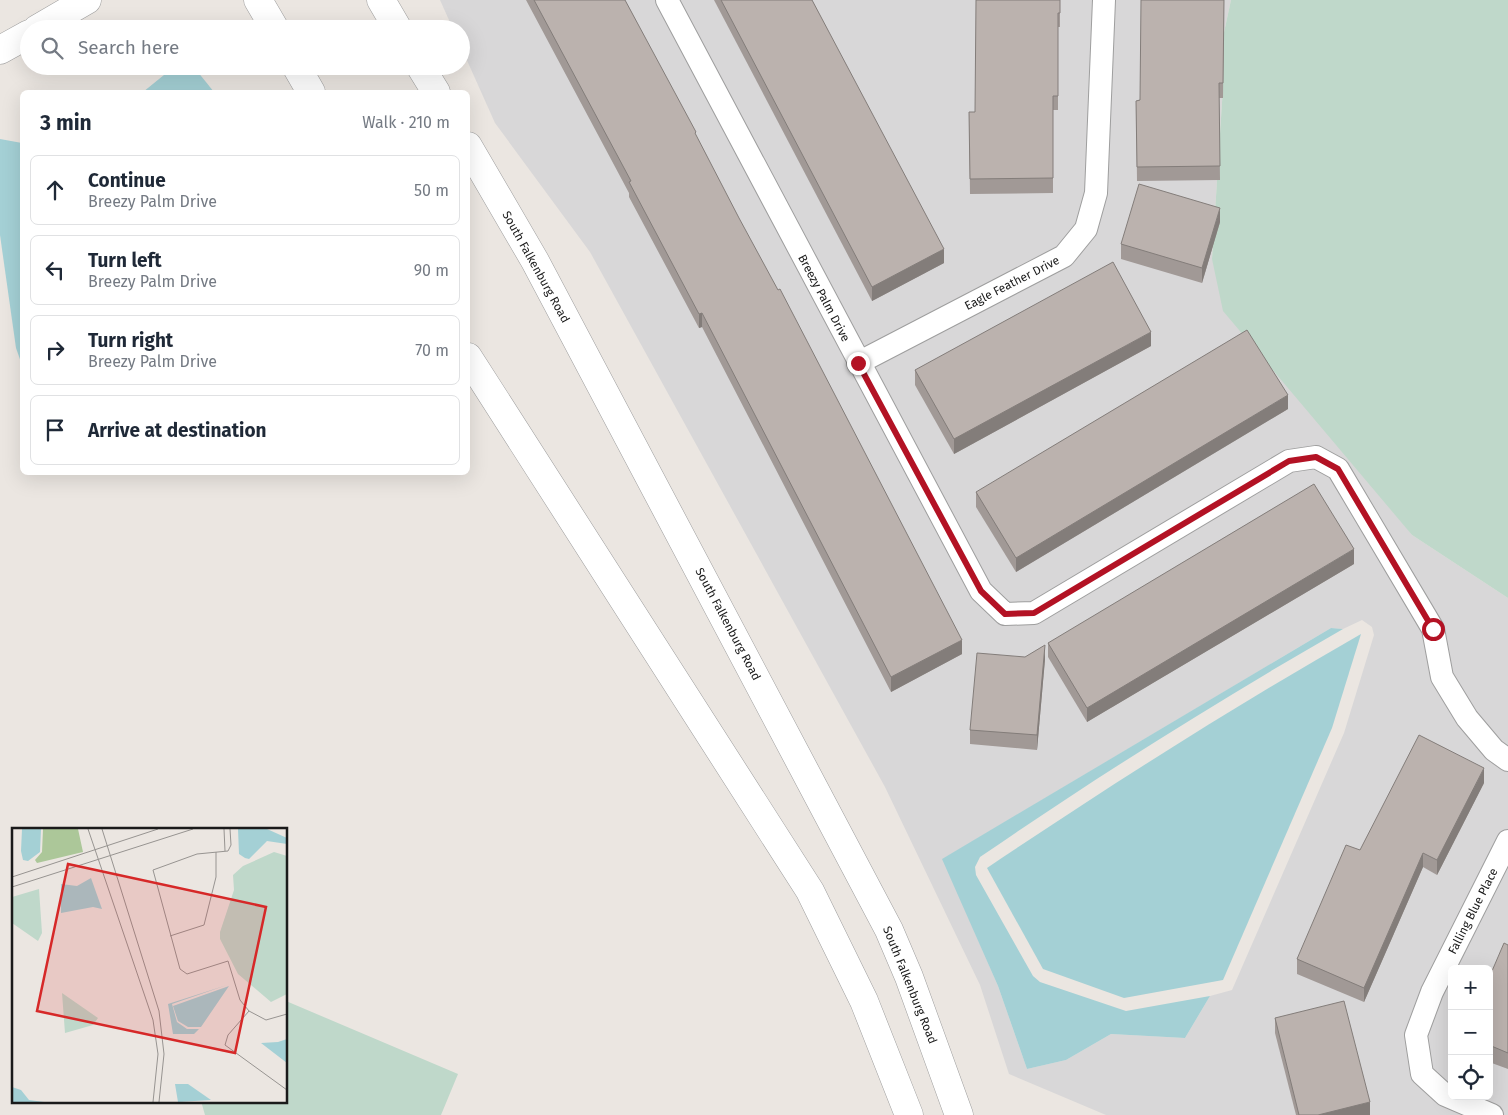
<!DOCTYPE html>
<meta charset="utf-8">
<style>
:root{--surface:#fff;--page:#f2f2f3;--text:#1f2937;--muted:#747a83;--line:#e0e1e3}
body{margin:0;font-family:"Fira Sans",sans-serif;background:var(--page);color:var(--text)}
.controls{position:absolute;right:15px;bottom:15px;display:grid;overflow:hidden;border-radius:8px;box-shadow:0 5px 20px #0002}
.controls button{width:45px;height:45px;display:grid;place-items:center;padding:0;border:0;border-bottom:1px solid var(--line);background:var(--surface);color:var(--text);font:25px sans-serif}
.stop{position:absolute;width:15px;height:15px;margin:-11px;border:4px solid #b31224;border-radius:50%;background:#fff}
.stop.end{background:#b31224;border-color:#fff;box-shadow:0 1px 5px #0008}
.list{margin:0;padding:0;list-style:none}
h2{display:flex;justify-content:space-between;align-items:center;height:65px;margin:0;padding:0 20px;font-size:21px}
h2 small{font-size:16px;font-weight:400;color:var(--muted)}
.list li{display:grid;grid-template-columns:32px 1fr auto;gap:15px;align-items:center;box-sizing:border-box;height:70px;margin:0 10px 10px;padding:0 10px;border:1px solid var(--line);border-radius:8px}
.list b{display:block;font-size:19px;white-space:nowrap}
.list p{margin:0;font-size:16px;white-space:nowrap;color:var(--muted)}
.list em{font-size:16px;font-style:normal;color:var(--muted)}
.icon{flex:none;width:28px;height:28px;fill:none;stroke:currentColor;stroke-width:2;stroke-linecap:round;stroke-linejoin:round}
.map{position:relative;flex:none;width:1508px;height:1115px;overflow:hidden}
.search{position:absolute;background:var(--surface);box-shadow:0 5px 20px #0002;left:20px;top:20px;width:450px;height:55px;display:flex;align-items:center;gap:12px;box-sizing:border-box;padding:0 18px;border-radius:28px;color:var(--muted);font-size:19px}
.panel{position:absolute;background:var(--surface);box-shadow:0 5px 20px #0002;left:20px;top:90px;width:450px;height:385px;border-radius:8px}
.map>svg:first-child{display:block}
</style>
<div class="map">
<svg width="1508" height="1115" viewBox="0 0 1508 1115">
<rect width="100%" height="100%" fill="#ebe6e1"/>
<path fill="#d8d7d8" fill-rule="evenodd" d="M440 0H1231L1217 65 1223 87 1212 259 1412 535 1508 598V1115H1106L1009 1074 980 985 885 787 590 252 495 123 461 47V29H453ZM1362 620 1372 627 1374 635 1344 733 1232 990 1210 996 1185 1038 1111 1034 1066 1060 1027 1069 998 986 943 859 1331 628 1343 629ZM1452 969H1489V1096H1452Z"/>
<g fill="#bfd8ca">
<path d="M1231 0H1508V598L1412 535 1223 311 1212 259 1223 87 1217 65Z"/>
<path d="M286 1001 458 1074 441 1115H205L201 1101H286Z"/>
</g>
<g fill="#a4d0d5">
<path d="M180 66H193L214 92H143L164 75Z"/>
<path d="M0 139 22 143V365L16 348 0 235Z"/>
<path d="M1331 628 1343 629C1219 700 1098 776 980 857L975 867 976 875 1033 976 1040 982 1126 1011 1210 996 1185 1038 1111 1034 1066 1060 1027 1069 998 986 942 859Z"/>
<path d="M1361 634 1332 728 1223 980 1124 998 1043 969 987 868C1109 786 1233 707 1361 634Z"/>
</g>
<g fill="none" stroke-linecap="round" stroke-linejoin="round">
<defs>
<g id="minor">
<path d="M667 0 981 591 1005 614 1034 613 1289 461 1316 457 1338 469 1433 629 1442 677 1467 718 1494 750 1508 760"/>
<path d="M858 363 1064 256 1086 229 1096 193 1104 0"/>
<path d="M1492 1115 1445 1095 1422 1074 1416 1035 1432 992 1508 841"/>
</g>
<g id="tertiary">
<path d="M258 0 275 29"/>
<path d="M381 0 398 29"/>
<path d="M37 29 87 0"/>
<path d="M0 50 29 34"/>
<path d="M296 66 311 92"/>
<path d="M420 66 436 92"/>
<path d="M468 146 535 261 889 930 909 977 959 1115"/>
<path d="M468 357 810 891 864 1001 909 1115"/>
</g>
</defs>
<use href="#minor" stroke="#9e9e9e" stroke-width="24"/>
<use href="#tertiary" stroke="#9e9e9e" stroke-width="29"/>
<use href="#minor" stroke="#fff" stroke-width="22"/>
<use href="#tertiary" stroke="#fff" stroke-width="28"/>
</g>
<g fill="#a19996">
<path d="M526 0H625L696 136 962 654 891 692 702 327 699 328 629 197V193Z"/>
<path d="M714 0H812L944 263 872 301Z"/>
<path d="M1060 0V27H1058V110H1053V193L970 194 969 112H975Z"/>
<path d="M1224 0 1223 98H1219L1220 180 1137 181 1136 101 1140 100Z"/>
<path d="M1220 222 1202 283 1121 259V244Z"/>
<path d="M1151 346 954 454 915 385V370Z"/>
<path d="M1288 409 1016 572 976 507V492Z"/>
<path d="M1354 564 1087 722 1048 657V643Z"/>
<path d="M1045 659 1037 750 970 744V730Z"/>
<path d="M1484 783 1437 875 1423 867 1364 1002 1297 974V959L1360 850Z"/>
<path d="M1508 945V1069L1489 1062V978Z"/>
<path d="M1275 1018 1370 1115H1296L1275 1033Z"/>
</g>
<g fill="#837d7a">
<path d="M1220 208V222L1202 283V268Z"/>
<path d="M944 249V263L872 301V287Z"/>
<path d="M702 313V327L699 328V314Z"/>
<path d="M1151 332V346L954 454V439Z"/>
<path d="M1288 395V409L1016 572V558Z"/>
<path d="M1354 549V564L1087 722V708Z"/>
<path d="M962 640V654L891 692V677Z"/>
<path d="M1045 645V659L1037 750V735Z"/>
<path d="M1484 768V783L1437 875V860Z"/>
<path d="M1423 853V867L1364 1002V988Z"/>
<path d="M1370 1102V1115H1318Z"/>
</g>
<g fill="#bbb2ae" stroke="#837d7a">
<path d="M534 0H625L696 132 695 133 739 218 778 290 780 289 962 640 891 677 702 313 699 314 629 182 631 181Z"/>
<path d="M721 0H812L944 249 872 287Z"/>
<path d="M976 0H1060V13H1058V96H1053V178L970 179 969 112H975Z"/>
<path d="M1141 0H1224L1223 83H1219L1220 166 1137 167 1136 101 1140 100Z"/>
<path d="M1139 184 1220 208 1202 268 1121 244Z"/>
<path d="M1113 262 1151 332 954 439 915 370Z"/>
<path d="M1247 330 1288 395 1016 558 976 492Z"/>
<path d="M1314 484 1354 549 1087 708 1048 643Z"/>
<path d="M1045 645 1037 735 970 730 977 653 1025 657Z"/>
<path d="M1419 735 1484 768 1437 860 1423 853 1364 988 1297 959 1346 845 1360 850Z"/>
<path d="M1504 943 1508 945V1053L1489 1045V978Z"/>
<path d="M1344 1001 1370 1102 1318 1115H1299L1275 1018Z"/>
</g>
<g fill="none" stroke-linecap="round" stroke-linejoin="round">
<path stroke="#b31224" stroke-width="6" d="M858 363 981 591 1005 614 1034 613 1289 461 1316 457 1338 469 1433 629"/>
</g>
<g text-anchor="middle" dominant-baseline="central" stroke-width="4.5" stroke-linejoin="round" paint-order="stroke">
<g font-size="12" fill="#1a1a1a" stroke="#fff">
<text transform="translate(536 267) rotate(61)">South Falkenburg Road</text>
<text transform="translate(1012 283) rotate(-27)">Eagle Feather Drive</text>
<text transform="translate(824 298) rotate(62)">Breezy Palm Drive</text>
<text transform="translate(728 624) rotate(62)">South Falkenburg Road</text>
<text transform="translate(1473 911) rotate(-63)">Falling Blue Place</text>
<text transform="translate(910 985) rotate(68)">South Falkenburg Road</text>
</g>
</g>
<g transform="translate(12 828)">
<rect width="275" height="275" fill="#ebe6e1"/>
<path d="M31 1H66L71 24 25 35 23 32 30 24Z" fill="#acc799"/>
<path d="M262 24 275 28V166L259 174 226 146 208 111V104L222 62 221 47 231 38ZM27 61 30 105 26 113 0 95V69ZM50 165 86 190 81 197 53 205Z" fill="#bfd8ca"/>
<path d="M10 1H29L28 24 16 33 11 32 9 23ZM226 1H255L275 10V16L255 13 237 31 233 30 227 26ZM79 50 90 81 81 79 49 85V56L65 58ZM215 157 160 176 165 194 175 201H187L182 206H161L156 176ZM217 158 189 199H176L166 193 161 178ZM275 211V235L249 215 266 214ZM163 256H176L199 272 166 274ZM0 259 9 262 17 272 32 274H0Z" fill="#a4d0d5"/>
<path fill="none" stroke="#979491" stroke-width="1" d="M76 1 141 192 146 226 141 274M90 1 147 183 152 226 147 274M212 1 213 23M218 1 219 17 216 23 185 26 141 42 168 141 175 146 216 133 228 172 237 183 254 192 275 186M0 49 146 1M0 59 181 1M158 108 192 97 204 49V24M237 183 216 207 213 217 275 262"/>
<path fill="#d62828" fill-opacity="0.15" stroke="#d62828" stroke-width="2.5" d="M56 36 254 79 223 225 25 183Z"/>
<rect width="275" height="275" fill="none" stroke="#1a1a1a" stroke-width="2.5"/>
</g>
</svg>
<div class="controls">
<button>+</button>
<button>−</button>
<button><svg class="icon" aria-label="locate" viewBox="0 0 24 24"><circle cx="12" cy="12" r="6"/><path d="M12 2v4M12 18v4M2 12h4M18 12h4"/></svg></button>
</div>
<div class="stop" style="left:1433px;top:629px"></div>
<div class="stop end" style="left:858px;top:363px"></div>
<div class="search"><svg class="icon" aria-label="search" viewBox="0 0 24 24"><circle cx="10" cy="10" r="6"/><path d="M15 15l6 6"/></svg>Search here</div>
<section class="panel">
<h2>3 min<small>Walk · 210 m</small></h2>
<ul class="list">
<li><svg class="icon" aria-label="ahead" viewBox="0 0 24 24"><path d="M12 20V5M6 11l6-6 6 6"/></svg><div><b>Continue</b><p>Breezy Palm Drive</p></div><em>50 m</em></li>
<li><svg class="icon" aria-label="left" viewBox="0 0 24 24"><path d="M17 20v-9H6M10 6l-5 5 5 5"/></svg><div><b>Turn left</b><p>Breezy Palm Drive</p></div><em>90 m</em></li>
<li><svg class="icon" aria-label="right" viewBox="0 0 24 24"><path d="M7 20v-9h11M14 6l5 5-5 5"/></svg><div><b>Turn right</b><p>Breezy Palm Drive</p></div><em>70 m</em></li>
<li><svg class="icon" aria-label="arrive" viewBox="0 0 24 24"><path d="M6 21V4h12l-3 4 3 4H6"/></svg><div><b>Arrive at destination</b></div></li>
</ul>
</section>
</div>
